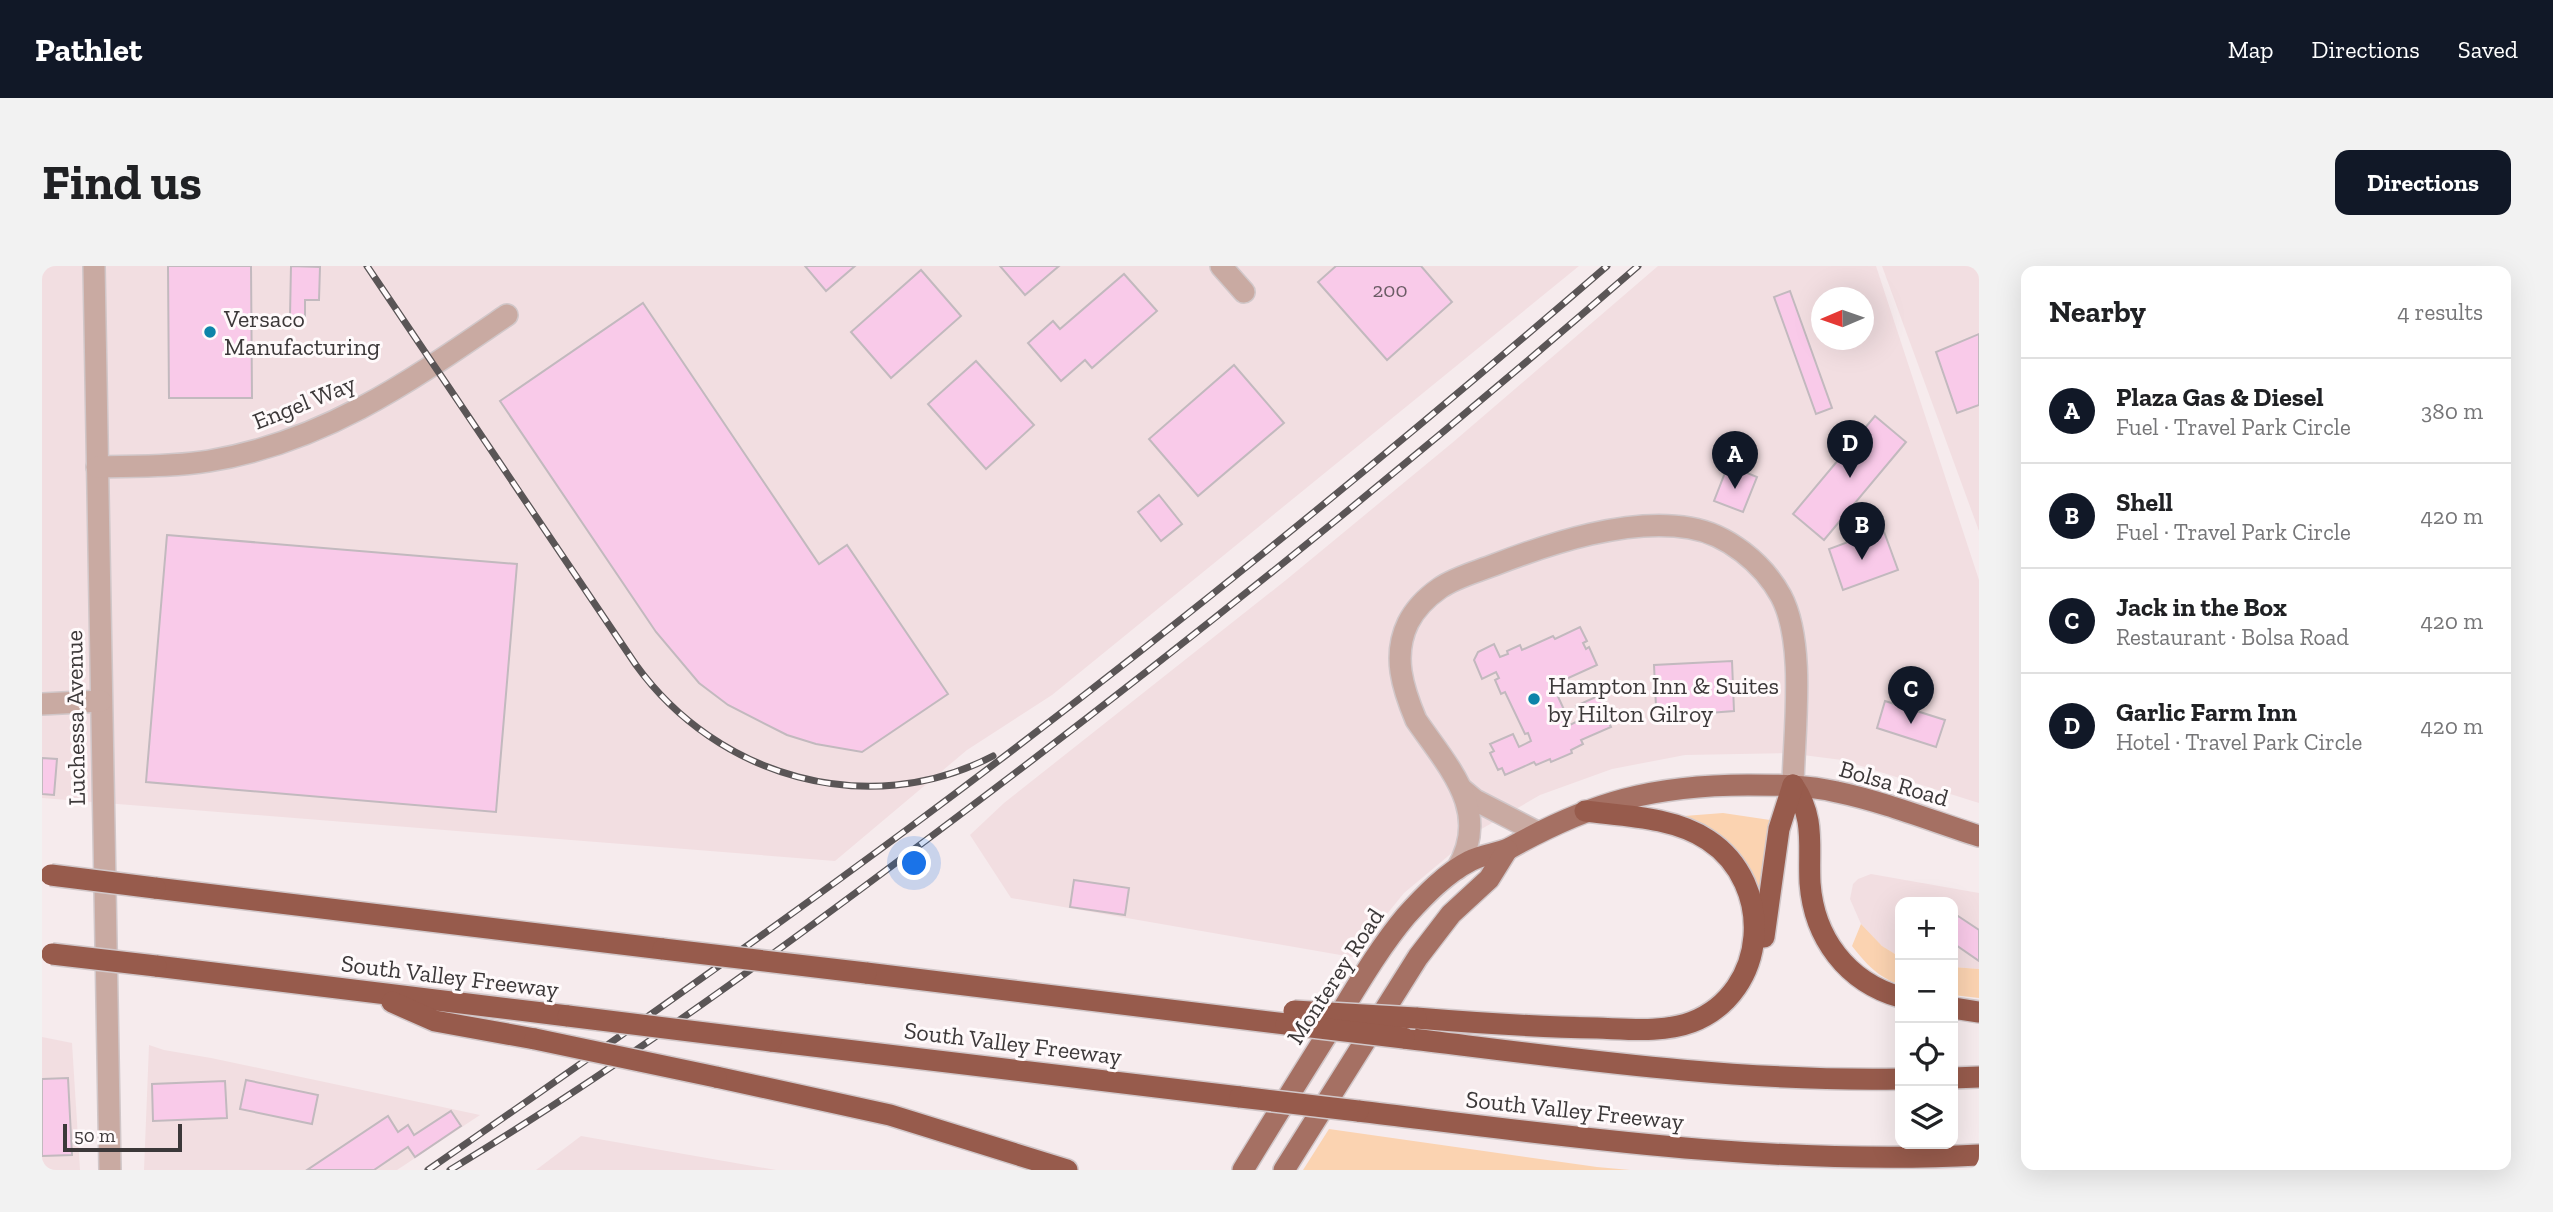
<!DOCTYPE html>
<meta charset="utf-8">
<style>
:root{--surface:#fff;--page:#f2f2f2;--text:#202124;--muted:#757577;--line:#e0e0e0;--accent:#111827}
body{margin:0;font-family:"Zilla Slab",serif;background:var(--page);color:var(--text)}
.controls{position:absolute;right:21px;bottom:21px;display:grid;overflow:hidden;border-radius:14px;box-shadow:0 7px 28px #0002}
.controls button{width:63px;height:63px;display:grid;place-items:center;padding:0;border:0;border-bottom:2px solid var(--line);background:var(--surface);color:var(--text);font:35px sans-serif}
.compass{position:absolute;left:1769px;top:21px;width:63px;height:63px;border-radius:50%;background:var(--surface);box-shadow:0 7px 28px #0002;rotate:268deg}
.scale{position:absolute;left:21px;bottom:18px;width:119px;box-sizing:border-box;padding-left:7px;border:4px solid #3c3839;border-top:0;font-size:19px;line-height:24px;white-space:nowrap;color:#3c3839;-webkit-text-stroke:5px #fffafb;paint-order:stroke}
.you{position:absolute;left:873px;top:598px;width:24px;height:24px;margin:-18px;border:5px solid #fff;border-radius:50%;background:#1a73e8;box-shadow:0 0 0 10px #1a73e833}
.badge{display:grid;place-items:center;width:46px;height:46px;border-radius:50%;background:var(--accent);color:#fff;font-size:23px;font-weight:700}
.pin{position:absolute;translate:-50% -58px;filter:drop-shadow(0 2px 4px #0008)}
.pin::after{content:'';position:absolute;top:37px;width:24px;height:21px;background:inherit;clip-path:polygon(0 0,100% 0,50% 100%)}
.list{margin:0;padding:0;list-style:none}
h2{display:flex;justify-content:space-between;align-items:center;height:91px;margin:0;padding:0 28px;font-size:30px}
h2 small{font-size:23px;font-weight:400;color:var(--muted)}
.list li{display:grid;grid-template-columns:46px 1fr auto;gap:21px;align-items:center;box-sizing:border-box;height:105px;padding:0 28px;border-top:2px solid var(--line)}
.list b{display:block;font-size:26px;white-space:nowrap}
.list p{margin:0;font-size:23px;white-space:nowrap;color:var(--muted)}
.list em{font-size:23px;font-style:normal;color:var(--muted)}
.icon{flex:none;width:38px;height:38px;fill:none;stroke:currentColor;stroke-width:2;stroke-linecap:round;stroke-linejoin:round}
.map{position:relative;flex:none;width:1937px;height:904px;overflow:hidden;border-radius:14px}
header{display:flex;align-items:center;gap:42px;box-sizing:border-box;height:98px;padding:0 35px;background:var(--accent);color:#fff}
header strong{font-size:33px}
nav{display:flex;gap:38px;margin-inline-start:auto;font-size:24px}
.intro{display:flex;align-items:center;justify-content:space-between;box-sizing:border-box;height:168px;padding:0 42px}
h1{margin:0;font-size:49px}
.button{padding:18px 32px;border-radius:14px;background:var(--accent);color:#fff;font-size:24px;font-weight:700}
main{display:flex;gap:42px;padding:0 42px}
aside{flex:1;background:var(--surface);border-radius:14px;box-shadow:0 7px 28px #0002}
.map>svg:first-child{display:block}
</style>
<header>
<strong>Pathlet</strong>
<nav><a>Map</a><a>Directions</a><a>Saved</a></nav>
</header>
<div class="intro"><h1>Find us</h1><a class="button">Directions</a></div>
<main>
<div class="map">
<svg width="1937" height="904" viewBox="0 0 1937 904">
<rect width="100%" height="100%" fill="#f6ebed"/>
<g fill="#f2dee1" fill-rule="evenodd">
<path d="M0 0H1537L1010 429 925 484 793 595 0 532Z"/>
<path d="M1616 0H1834L1937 314V537L1800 494 1745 487 1643 489 1570 503 1498 529 1436 565 1362 627 1310 691 969 632 928 569 962 537 1244 314 1410 177ZM1780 32H1822V74H1780Z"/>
<path d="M1840 0H1937V265Z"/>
<path d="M1829 608 1937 627V703L1911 701V636H1858V691L1840 680 1819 658 1808 633 1811 618 1816 613Z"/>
<path d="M0 771 30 777 38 904H0Z"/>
<path d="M107 779 122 784 169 792 438 849 355 904H102Z"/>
<path d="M539 870 734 904H494Z"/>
</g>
<g fill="#fbd3b1">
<path d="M1681 547 1728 554V571L1718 630 1713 618 1671 567 1642 550Z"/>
<path d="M1819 658 1840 680 1858 691V719C1836 711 1824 698 1810 680Z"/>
<path d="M1911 701 1937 703V732L1911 729Z"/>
<path d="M1287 863 1555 901 1588 904H1261Z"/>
</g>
<g fill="#f9cae9" stroke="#c2b9be" stroke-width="2">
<path d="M126 0H209L210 132H127Z"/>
<path d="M249 0 278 1 277 34H263V50H248Z"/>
<path d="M763 0H813L784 25Z"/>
<path d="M958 0H1017L983 29Z"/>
<path d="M1294 0H1379L1410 36 1345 94 1276 16Z"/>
<path d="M879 4 919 50 849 112 809 66Z"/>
<path d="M1082 8 1115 45 1050 102 1043 94 1019 115 986 77 1011 55 1018 63Z"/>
<path d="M1748 25 1790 142 1774 148 1732 31Z"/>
<path d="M601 37 777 298 805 279 906 428 820 486 774 478 745 469 686 439 657 417 614 366 458 135Z"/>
<path d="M1937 68V139L1915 147 1894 86Z"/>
<path d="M934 95 992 159 944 203 886 138Z"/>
<path d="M1192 99 1242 157 1156 230 1107 173Z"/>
<path d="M1833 150 1864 176 1782 274 1751 248Z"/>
<path d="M1686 199 1715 211 1701 246 1672 235Z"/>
<path d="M1117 229 1140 258 1119 275 1096 246Z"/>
<path d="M1841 263 1856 304 1801 324 1787 283Z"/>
<path d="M125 269 475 298 454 546 104 516Z"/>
<path d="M1538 361 1545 375 1541 377 1544 383 1547 381 1555 399 1513 418 1512 422 1524 448 1521 449 1526 460 1540 453 1534 440 1560 428 1565 439 1560 441 1569 461 1539 474 1541 478 1529 484 1530 487 1509 496 1508 493 1494 499 1492 496 1463 509 1460 502 1456 504 1448 487 1452 485 1448 478 1471 468 1477 481 1489 475 1486 467 1483 468 1463 426 1459 428 1453 414 1457 412 1454 406 1440 413 1432 394 1436 386 1452 378 1458 391 1466 388 1465 385 1478 379 1480 384 1511 370 1513 373Z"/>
<path d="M1690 395 1692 445 1628 450V440L1614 441 1612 399Z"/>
<path d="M1843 435 1903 454 1894 481 1835 462Z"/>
<path d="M0 492 15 493 12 529 0 528Z"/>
<path d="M1032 614 1087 622 1083 649 1028 641Z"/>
<path d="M1916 650 1937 664V695L1911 677V658Z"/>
<path d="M26 812 30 889 0 890V813Z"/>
<path d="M204 814 276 829 270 858 198 843Z"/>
<path d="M183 815 185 852 111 855 110 818Z"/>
<path d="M409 845 419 860 373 891 366 881 332 904H265L346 850 356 866 366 859 372 869Z"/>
</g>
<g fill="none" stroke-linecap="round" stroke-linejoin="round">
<defs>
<g id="minor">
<path d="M52 0 68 904"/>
<path d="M1179 0 1202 26"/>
<path d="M55 201C92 200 130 201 167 195 283 176 370 114 465 49"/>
<path d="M0 438 59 435"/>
<path d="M1421 524 1433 534 1495 566"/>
<path d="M1415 603C1450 545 1406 501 1374 454 1361 423 1350 390 1366 357 1373 343 1385 331 1398 322 1414 311 1434 306 1452 299 1509 277 1587 251 1648 262 1685 268 1721 297 1739 330 1764 377 1752 465 1751 519"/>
</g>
<g id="major">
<path d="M1201 904C1232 853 1264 802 1296 751 1317 717 1338 681 1364 650 1382 630 1404 607 1428 595 1441 588 1456 588 1468 582 1550 536 1612 519 1706 519 1736 519 1765 519 1795 526 1843 536 1890 555 1937 570"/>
<path d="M1242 904 1376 691 1409 648 1447 613 1465 584"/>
</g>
<g id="highway">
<path d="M1751 519C1774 553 1766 579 1768 617 1772 672 1805 716 1858 731"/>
<path d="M113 622 621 683"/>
<path d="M1722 671 1737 563 1751 519"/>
<path d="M114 700 526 750"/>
<path d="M824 707 1244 758"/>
<path d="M350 736 393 755 493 773"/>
<path d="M1911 742 1937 746"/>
<path d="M1374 752C1435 757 1495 761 1555 762 1586 763 1621 767 1650 756 1727 726 1733 618 1666 574 1632 551 1582 550 1543 545"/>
<path d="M1362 772C1527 792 1692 816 1858 813"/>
<path d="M729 775 1198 831"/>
<path d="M674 811 848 849 1025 904"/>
<path d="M1911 812 1937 811"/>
<path d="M1316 845C1523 870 1729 900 1937 889"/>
</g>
</defs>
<use href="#minor" stroke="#d1c7c9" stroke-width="24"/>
<use href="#major" stroke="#d1c7c9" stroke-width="24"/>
<use href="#highway" stroke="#d1c7c9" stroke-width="24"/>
<use href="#minor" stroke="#c9aaa2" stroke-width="21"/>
<use href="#major" stroke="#a57063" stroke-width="21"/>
<use href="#highway" stroke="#975b4c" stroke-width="21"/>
<defs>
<g id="rail">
<path d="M325 0 594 399C675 511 826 555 951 490"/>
<path d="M386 904C548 792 709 679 867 562 1107 384 1339 195 1565 0"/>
<path d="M408 904C577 802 737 685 895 566 1136 386 1369 197 1596 0"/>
</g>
</defs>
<use href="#rail" stroke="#5a5556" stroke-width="7"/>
<use href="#rail" stroke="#fffafb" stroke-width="4.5" stroke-dasharray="13" stroke-linecap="butt"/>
<defs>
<g id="highway-bridge">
<path d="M9 609 113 622"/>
<path d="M621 683 824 707"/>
<path d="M10 688 114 700"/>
<path d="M1252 745 1374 752"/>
<path d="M526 750 729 775"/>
<path d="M1244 758 1362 772"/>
<path d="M493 773 674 811"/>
<path d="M1198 831 1316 845"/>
</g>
</defs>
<use href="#highway-bridge" stroke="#d1c7c9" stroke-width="24" stroke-linecap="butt"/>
<use href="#highway-bridge" stroke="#975b4c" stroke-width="21"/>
</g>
<g fill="#0d84a9" stroke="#fffafb" stroke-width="2.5">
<circle cx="168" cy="66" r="7"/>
<circle cx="1492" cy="433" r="7"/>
</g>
<g text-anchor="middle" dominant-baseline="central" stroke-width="6" stroke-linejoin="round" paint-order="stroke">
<g font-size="21" fill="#6b5c65">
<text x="1348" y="23">200</text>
</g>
<g font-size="24" fill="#3c3839" stroke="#fffafb" text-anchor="start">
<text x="182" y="52">Versaco<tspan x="182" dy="28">Manufacturing</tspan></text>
<text x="1506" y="419">Hampton Inn &amp; Suites<tspan x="1506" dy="28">by Hilton Gilroy</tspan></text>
</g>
<g font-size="24" fill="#3c3839" stroke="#fffafb">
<text transform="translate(262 136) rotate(-22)">Engel Way</text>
<text transform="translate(33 452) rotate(-91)">Luchessa Avenue</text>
<text transform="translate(1852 517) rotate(16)">Bolsa Road</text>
<text transform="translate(408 710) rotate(7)">South Valley Freeway</text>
<text transform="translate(1293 710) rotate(-57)">Monterey Road</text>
<text transform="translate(971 777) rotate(7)">South Valley Freeway</text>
<text transform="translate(1533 844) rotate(6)">South Valley Freeway</text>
</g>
</g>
</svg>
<div class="controls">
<button>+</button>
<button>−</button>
<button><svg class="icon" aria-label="locate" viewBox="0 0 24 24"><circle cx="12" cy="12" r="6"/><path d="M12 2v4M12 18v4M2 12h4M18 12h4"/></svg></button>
<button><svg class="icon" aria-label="layers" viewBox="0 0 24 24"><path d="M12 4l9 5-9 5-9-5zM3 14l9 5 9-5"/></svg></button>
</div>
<svg class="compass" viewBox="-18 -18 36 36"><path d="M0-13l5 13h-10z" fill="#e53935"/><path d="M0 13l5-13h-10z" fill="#757577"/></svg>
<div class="scale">50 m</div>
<div class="you"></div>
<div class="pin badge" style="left:1693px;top:223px">A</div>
<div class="pin badge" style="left:1820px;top:294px">B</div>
<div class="pin badge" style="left:1869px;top:458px">C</div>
<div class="pin badge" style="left:1808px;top:212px">D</div>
</div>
<aside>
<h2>Nearby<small>4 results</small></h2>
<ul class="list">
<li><span class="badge">A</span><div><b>Plaza Gas &amp; Diesel</b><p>Fuel · Travel Park Circle</p></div><em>380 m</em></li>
<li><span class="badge">B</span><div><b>Shell</b><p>Fuel · Travel Park Circle</p></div><em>420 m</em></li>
<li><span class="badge">C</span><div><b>Jack in the Box</b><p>Restaurant · Bolsa Road</p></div><em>420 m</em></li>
<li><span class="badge">D</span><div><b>Garlic Farm Inn</b><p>Hotel · Travel Park Circle</p></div><em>420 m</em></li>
</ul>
</aside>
</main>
